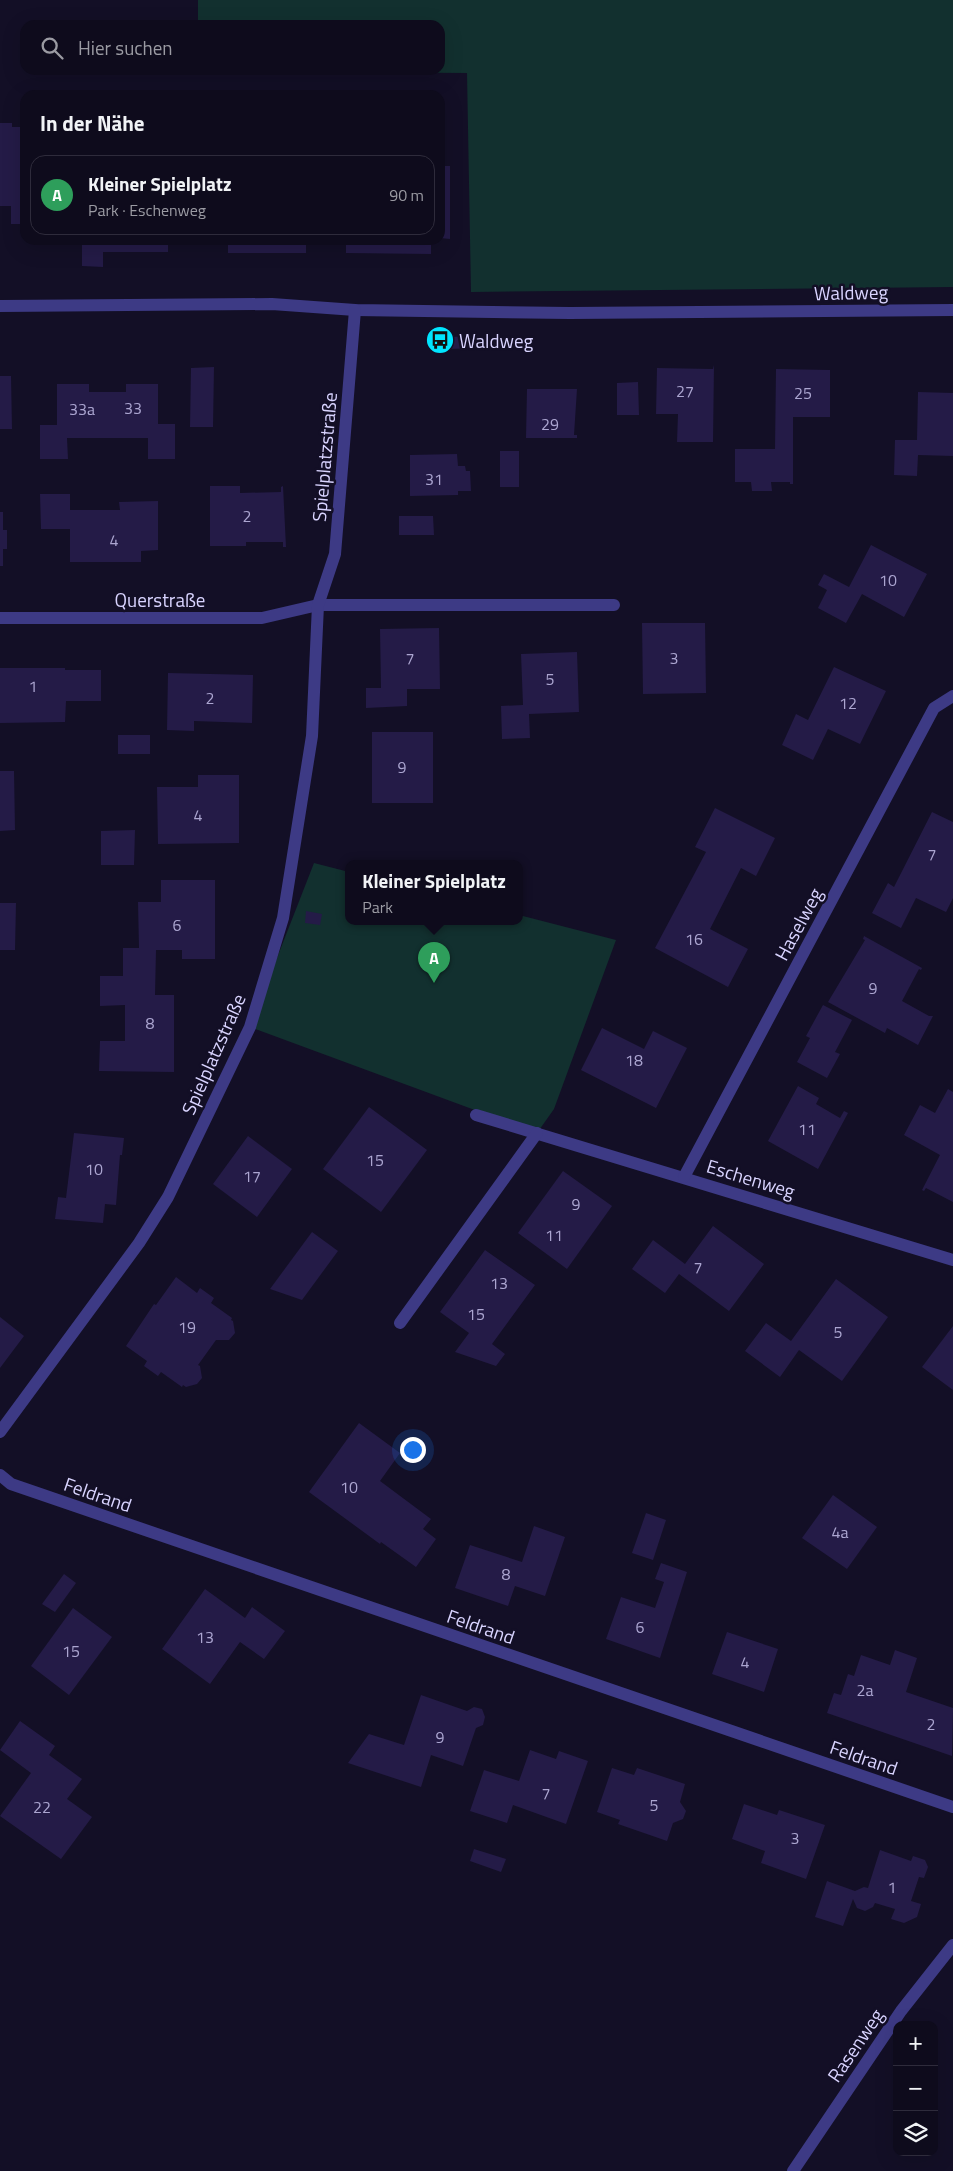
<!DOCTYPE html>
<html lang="de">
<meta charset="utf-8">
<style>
:root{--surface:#0e0b1c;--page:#1c1929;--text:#f1f3f6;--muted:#9b9ba3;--line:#2e2b3b;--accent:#b45309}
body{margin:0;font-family:"Titillium Web",sans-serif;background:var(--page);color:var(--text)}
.controls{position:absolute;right:15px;bottom:15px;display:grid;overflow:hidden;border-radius:10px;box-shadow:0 5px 20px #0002}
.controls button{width:45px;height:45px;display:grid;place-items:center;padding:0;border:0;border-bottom:1px solid var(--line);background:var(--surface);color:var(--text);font:25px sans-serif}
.you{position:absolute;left:412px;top:1449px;width:18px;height:18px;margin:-12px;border:4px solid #fff;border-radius:50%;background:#1a73e8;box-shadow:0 0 0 8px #1a73e833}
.badge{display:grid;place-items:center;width:32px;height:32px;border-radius:50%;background:var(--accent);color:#fff;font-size:16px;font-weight:700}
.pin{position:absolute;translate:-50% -41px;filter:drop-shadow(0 1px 2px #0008)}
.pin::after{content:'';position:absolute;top:26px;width:18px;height:15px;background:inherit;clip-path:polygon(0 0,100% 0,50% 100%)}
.popup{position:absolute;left:345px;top:860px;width:178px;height:65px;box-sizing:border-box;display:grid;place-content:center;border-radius:10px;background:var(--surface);filter:drop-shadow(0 1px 4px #0005);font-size:16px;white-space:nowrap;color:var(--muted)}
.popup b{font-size:19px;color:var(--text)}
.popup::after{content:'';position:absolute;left:50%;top:100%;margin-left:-10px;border:10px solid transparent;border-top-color:var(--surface)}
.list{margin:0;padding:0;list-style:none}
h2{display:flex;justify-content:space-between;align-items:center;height:65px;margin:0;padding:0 20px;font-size:21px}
h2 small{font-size:16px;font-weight:400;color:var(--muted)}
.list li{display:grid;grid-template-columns:32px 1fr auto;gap:15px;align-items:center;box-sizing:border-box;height:80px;margin:0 10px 10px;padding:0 10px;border:1px solid var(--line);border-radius:15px}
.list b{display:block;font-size:19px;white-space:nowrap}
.list p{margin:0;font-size:16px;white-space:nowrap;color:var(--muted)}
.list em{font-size:16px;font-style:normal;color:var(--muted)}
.icon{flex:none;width:28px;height:28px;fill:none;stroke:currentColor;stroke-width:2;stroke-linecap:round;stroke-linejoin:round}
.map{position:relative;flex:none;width:953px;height:2171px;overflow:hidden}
.search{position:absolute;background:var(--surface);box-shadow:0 5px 20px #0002;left:20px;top:20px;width:425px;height:55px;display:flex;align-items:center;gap:12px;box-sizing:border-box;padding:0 18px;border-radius:15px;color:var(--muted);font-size:19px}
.panel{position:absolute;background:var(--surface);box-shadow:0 5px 20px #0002;left:20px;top:90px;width:425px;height:155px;border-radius:15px}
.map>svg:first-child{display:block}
</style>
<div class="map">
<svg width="953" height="2171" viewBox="0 0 953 2171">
<rect width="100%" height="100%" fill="#130f26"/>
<g fill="#12302f">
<path d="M198 0H953V287L471 292 467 73 198 71 440 70V25H198Z"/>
<path d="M314 863 349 872V922H519V915L616 940 554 1109 537 1133 250 1027Z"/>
</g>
<g fill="#241b47">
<path d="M0 123H12V127H25V224H11V206H0Z"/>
<path d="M440 166H450V239L440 238Z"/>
<path d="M82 240H168V252H103V267L82 266Z"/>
<rect x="228" y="240" width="78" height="13"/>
<path d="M346 240H431V254L346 253Z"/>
<path d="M480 336V348L448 349V337Z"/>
<path d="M714 365 713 442H677L678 414H656L657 368 713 369Z"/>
<path d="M214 367 213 427H190L191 368Z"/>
<path d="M776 369 830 370V417H793V484H790V482H771L772 491H752L751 482H735V449H775Z"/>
<path d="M0 376H11L12 429H0Z"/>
<path d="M638 382 639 415H617V383Z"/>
<path d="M57 384H89V392H126V384H158V424H175V459H148V438H67L68 459H40V425H57Z"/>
<path d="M527 389H577L574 435H577V438H526Z"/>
<path d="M918 392 953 393V456L918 455 917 476 894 475 895 440H917Z"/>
<rect x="500" y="451" width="19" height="36"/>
<path d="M457 454 458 466H465L466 471H470L471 491H458V495L410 496V455Z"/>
<path d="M210 486H240V493L281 492V487L283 486 286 547H283V542H246V546H210Z"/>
<path d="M40 494H70V510H120L119 502 158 501V550L141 551V562H70V529H41Z"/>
<path d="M0 512H3V530H7V549H3V566H0Z"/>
<path d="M399 516H433L434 535H399Z"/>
<path d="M871 545 927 574 904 617 862 594 846 623 818 608 827 590 818 585 824 574 849 587Z"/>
<path d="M642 623H705L706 693 643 694Z"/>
<path d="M439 628 440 689H407V706L366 708V688H381L380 629Z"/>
<path d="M577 652 579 712 529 714 530 738 502 739 501 706 523 705 521 654Z"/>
<path d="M834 667 886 691 860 744 828 729 813 760 782 745 796 714 808 720Z"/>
<path d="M0 668H65V670H101V701H66L65 722 0 723Z"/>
<path d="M168 673 253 675 252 723 194 721V731L167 730Z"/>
<rect x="372" y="732" width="61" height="71"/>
<rect x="118" y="735" width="32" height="19"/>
<path d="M0 771H14L15 830 0 831Z"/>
<path d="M198 775H239V843L158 844 157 787H198Z"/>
<path d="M715 808 775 838 756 876 741 868 710 929 748 949 728 987 655 948 706 852 695 847Z"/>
<path d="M932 812 953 822V898L946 912 916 898 901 928 872 913 888 883 894 887Z"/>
<path d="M135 830 134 865H101V831Z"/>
<path d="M161 880H215V959H182V950H156L155 995H174V1072L99 1071 100 1041H125V1005L100 1006V976H123V948H139L138 902H161Z"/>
<path d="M0 903H16L15 950H0Z"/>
<path d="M306 911 322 914 320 925 305 923Z"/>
<path d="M864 936 922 968 921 970 919 969 902 1001 929 1016H933L918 1045 887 1028 885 1033 828 1002 865 940 863 939Z"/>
<path d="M823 1005 852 1020 835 1052 840 1054 827 1078 797 1062 810 1038 806 1036Z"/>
<path d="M602 1028 644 1049 653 1031 687 1048 656 1108 581 1070Z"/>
<path d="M798 1086 819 1098 816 1104 840 1118 844 1111 848 1113 818 1169 768 1141Z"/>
<path d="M948 1089 953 1092V1202L926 1188 924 1191 922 1190 940 1155 904 1135 920 1105 935 1113Z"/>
<path d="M369 1107 427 1150 381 1212 323 1169Z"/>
<path d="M74 1133 124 1138 122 1155H120L116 1205 105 1204 103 1223 55 1219 58 1197 66 1198Z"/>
<path d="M248 1136 292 1169 257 1217 213 1184Z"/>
<path d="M563 1171 612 1206 567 1269 518 1233Z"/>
<path d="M713 1226 764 1264 729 1311 679 1274 665 1293 632 1269 653 1240 685 1264Z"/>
<path d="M312 1232 338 1251 302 1300 270 1289Z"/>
<path d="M485 1250 535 1285 492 1344 505 1354 496 1366 455 1352 469 1333 440 1312Z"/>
<path d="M176 1277 197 1293 200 1288 214 1298 211 1303 232 1318 231 1320 233 1321 235 1333 229 1340H216L198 1365 200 1366 202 1378 197 1384 186 1387 183 1385 182 1387 161 1372 158 1376 144 1366 147 1361 126 1346 154 1304 156 1305Z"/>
<path d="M836 1279 888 1317 842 1381 799 1350 780 1377 745 1351 766 1323 791 1341Z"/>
<path d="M0 1317 24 1336 0 1368Z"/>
<path d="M953 1326V1390L922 1367Z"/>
<path d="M359 1423 400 1453 380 1481 431 1519 423 1529 436 1539 416 1567 381 1542 380 1544 309 1492Z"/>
<path d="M833 1495 877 1527 847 1569 802 1538Z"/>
<path d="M646 1513 666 1520 653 1560 632 1553Z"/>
<path d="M534 1526 565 1537 545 1596 515 1586 508 1606 455 1588 470 1545 522 1562Z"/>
<path d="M661 1563 687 1572 660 1658 606 1639 621 1597 655 1608 664 1582 655 1579Z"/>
<path d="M64 1574 76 1583 55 1612 42 1604Z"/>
<path d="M205 1589 245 1618 252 1607 285 1631 264 1659 240 1642 210 1684 162 1649Z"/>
<path d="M73 1608 112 1637 69 1695 31 1666Z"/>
<path d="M727 1632 778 1649 764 1692 712 1674Z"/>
<path d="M895 1650 917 1658 906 1692 953 1708 952 1756 827 1713 834 1693 841 1695 848 1674 854 1676 861 1655 890 1665Z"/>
<path d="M421 1695 467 1711 474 1707 482 1709 485 1717 483 1725 476 1728 463 1766 431 1755 421 1787 348 1763 369 1734 404 1745Z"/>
<path d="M20 1721 55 1746 49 1755 82 1779 67 1799 92 1817 61 1859 0 1816 31 1773 0 1750Z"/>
<path d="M530 1750 556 1759 559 1751 588 1761 566 1824 513 1805 507 1823 470 1811 484 1770 519 1781Z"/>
<path d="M612 1768 634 1775 637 1768 685 1784 680 1802 686 1811 683 1819 673 1823 667 1841 618 1824 620 1820 597 1812Z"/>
<path d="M744 1804 777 1815 779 1810 825 1825 806 1879 761 1863 765 1851 732 1839Z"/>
<path d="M474 1849 506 1859 501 1872 470 1861Z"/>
<path d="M880 1850 911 1861 913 1856 925 1860 928 1867 924 1878 919 1877 911 1901 921 1904 917 1917 904 1923 891 1919 895 1909 875 1903 873 1907 865 1911 857 1908 853 1899 843 1926 815 1917 827 1881 855 1891 864 1887 868 1888Z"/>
</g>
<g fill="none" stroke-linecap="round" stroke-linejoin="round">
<g stroke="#3d3a85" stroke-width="12">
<path d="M0 306 272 304 355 310 570 313 953 310"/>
<path d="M0 618H262L318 605H614"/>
<path d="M476 1115 953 1260"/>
<path d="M684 1177 934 708 953 696"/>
<path d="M400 1323 537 1133"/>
<path d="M0 1432 139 1243 168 1197 250 1027 283 918 312 736 318 605 335 554 355 310"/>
<path d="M0 1475 11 1484 953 1807"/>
<path d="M793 2171 901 2011 953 1945"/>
</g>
</g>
<defs>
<symbol id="bus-disc" viewBox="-11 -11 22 22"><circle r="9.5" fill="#00e5ff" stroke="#130f26"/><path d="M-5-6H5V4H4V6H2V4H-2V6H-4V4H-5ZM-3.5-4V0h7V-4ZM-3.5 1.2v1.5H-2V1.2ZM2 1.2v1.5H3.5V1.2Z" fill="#111"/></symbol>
</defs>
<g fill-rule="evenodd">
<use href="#bus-disc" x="424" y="324" width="32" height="32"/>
</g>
<g text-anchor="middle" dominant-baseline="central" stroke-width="5" stroke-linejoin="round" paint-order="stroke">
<g font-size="16" fill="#aca6d1">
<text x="685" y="391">27</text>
<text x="803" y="393">25</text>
<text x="133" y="408">33</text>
<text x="82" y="409">33a</text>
<text x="550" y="424">29</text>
<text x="434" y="479">31</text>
<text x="247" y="516">2</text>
<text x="114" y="540">4</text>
<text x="888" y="580">10</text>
<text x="410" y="658">7</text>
<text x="674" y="658">3</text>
<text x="550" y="679">5</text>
<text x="33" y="686">1</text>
<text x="210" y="698">2</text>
<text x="848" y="703">12</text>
<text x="402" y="767">9</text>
<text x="198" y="815">4</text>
<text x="932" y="854">7</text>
<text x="177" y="925">6</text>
<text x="694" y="939">16</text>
<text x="873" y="988">9</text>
<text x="150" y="1023">8</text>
<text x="634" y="1060">18</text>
<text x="807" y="1129">11</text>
<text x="375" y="1160">15</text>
<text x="94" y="1169">10</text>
<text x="252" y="1176">17</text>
<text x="576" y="1204">9</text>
<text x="554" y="1235">11</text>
<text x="698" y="1267">7</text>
<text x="499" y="1283">13</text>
<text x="476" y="1314">15</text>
<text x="187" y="1327">19</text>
<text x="838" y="1332">5</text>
<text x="349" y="1487">10</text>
<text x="840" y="1532">4a</text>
<text x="506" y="1574">8</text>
<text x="640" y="1627">6</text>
<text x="205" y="1637">13</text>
<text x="71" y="1651">15</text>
<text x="745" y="1662">4</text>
<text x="865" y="1690">2a</text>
<text x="931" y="1724">2</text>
<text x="440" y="1737">9</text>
<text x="546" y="1793">7</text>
<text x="654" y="1805">5</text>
<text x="42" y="1807">22</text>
<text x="795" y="1838">3</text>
<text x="892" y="1887">1</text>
</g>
<g font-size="19" fill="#d9d4ff" stroke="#130f26">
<text transform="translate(851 292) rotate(-1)">Waldweg</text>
<text transform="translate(324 457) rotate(-85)">Spielplatzstraße</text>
<text x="160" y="599">Querstraße</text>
<text transform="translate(798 924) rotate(-62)">Haselweg</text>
<text transform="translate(213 1054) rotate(-66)">Spielplatzstraße</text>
<text transform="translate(751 1178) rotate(17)">Eschenweg</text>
<text transform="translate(98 1494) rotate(19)">Feldrand</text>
<text transform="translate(481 1626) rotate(19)">Feldrand</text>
<text transform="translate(864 1757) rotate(19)">Feldrand</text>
<text transform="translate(855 2045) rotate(-56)">Rasenweg</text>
</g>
<g font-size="19" fill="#d9d4ff" stroke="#130f26" text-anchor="start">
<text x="459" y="340">Waldweg</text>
</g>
</g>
</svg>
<div class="controls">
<button>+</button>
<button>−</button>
<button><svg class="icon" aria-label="layers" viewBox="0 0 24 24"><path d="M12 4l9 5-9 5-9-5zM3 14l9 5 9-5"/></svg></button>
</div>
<div class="you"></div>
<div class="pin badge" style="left:434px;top:983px;background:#2e9e5b">A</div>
<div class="popup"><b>Kleiner Spielplatz</b>Park</div>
<div class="search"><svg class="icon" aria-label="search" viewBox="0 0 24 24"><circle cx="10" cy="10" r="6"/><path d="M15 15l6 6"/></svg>Hier suchen</div>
<section class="panel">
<h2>In der Nähe<small></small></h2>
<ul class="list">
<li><span class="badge" style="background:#2e9e5b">A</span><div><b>Kleiner Spielplatz</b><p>Park · Eschenweg</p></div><em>90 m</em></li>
</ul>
</section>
</div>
